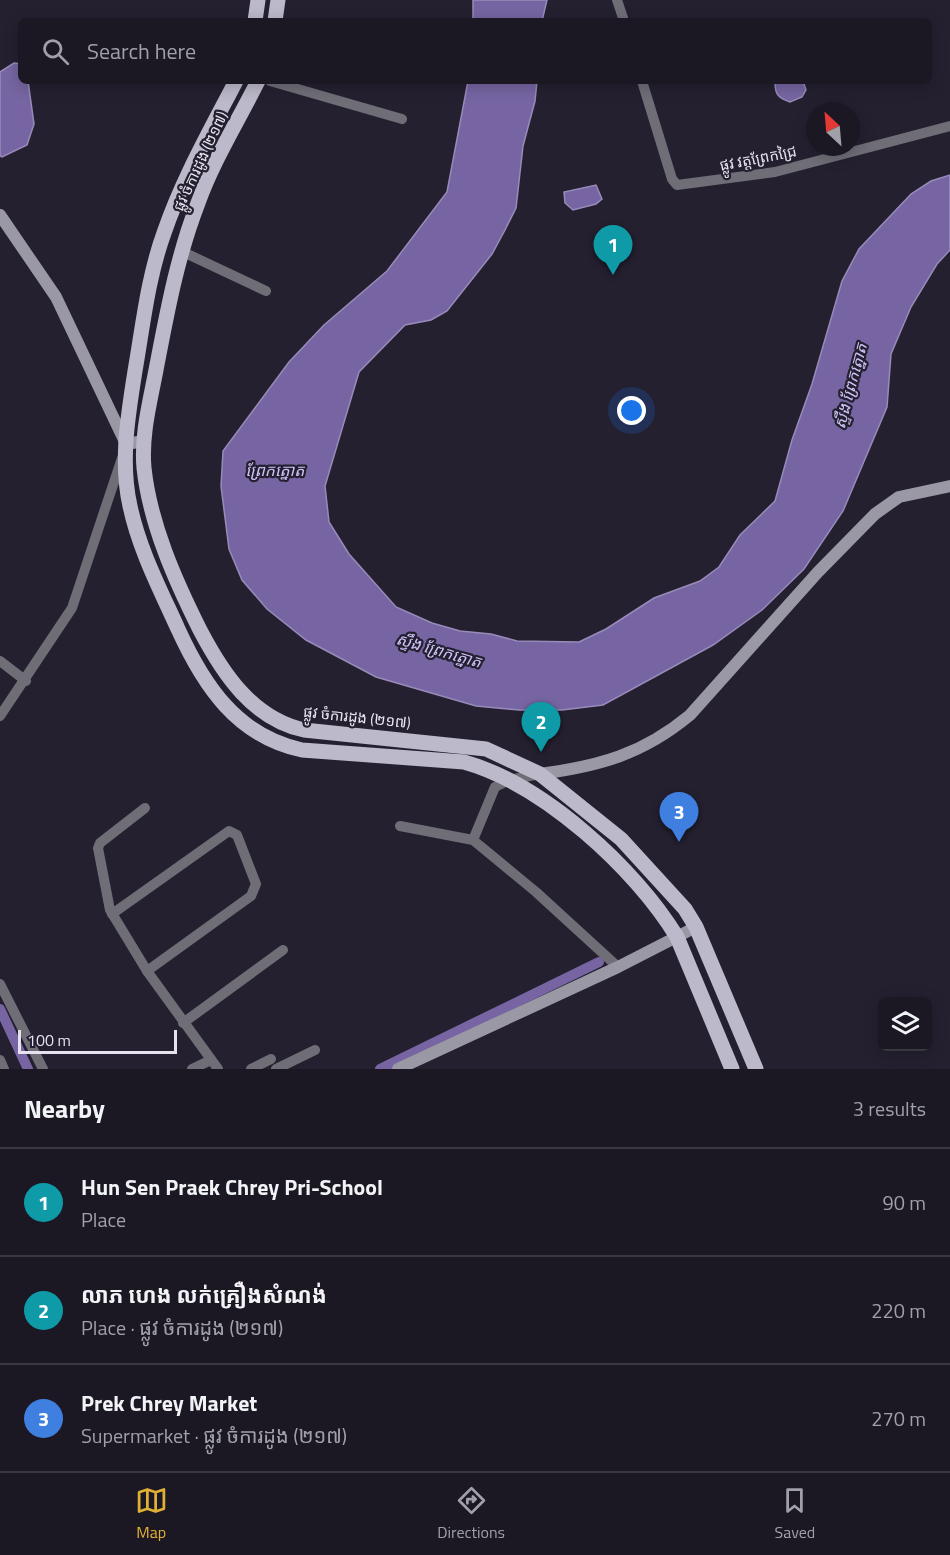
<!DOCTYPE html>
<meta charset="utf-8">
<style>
:root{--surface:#1b1824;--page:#24212c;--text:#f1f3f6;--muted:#a0a0a6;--line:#393741;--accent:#e0b034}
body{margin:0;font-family:"Titillium Web","Noto Sans Khmer",sans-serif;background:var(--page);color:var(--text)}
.controls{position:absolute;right:18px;bottom:18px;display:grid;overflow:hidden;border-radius:9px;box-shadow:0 3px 15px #0003}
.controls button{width:54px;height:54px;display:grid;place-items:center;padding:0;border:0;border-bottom:2px solid var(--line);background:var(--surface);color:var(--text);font:30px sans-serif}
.compass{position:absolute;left:806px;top:102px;width:54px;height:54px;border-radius:50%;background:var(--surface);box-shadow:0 3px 15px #0003;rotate:334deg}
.scale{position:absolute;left:18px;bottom:15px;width:159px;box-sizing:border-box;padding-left:6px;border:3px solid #e6e3ee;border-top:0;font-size:16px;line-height:21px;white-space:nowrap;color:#e6e3ee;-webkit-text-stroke:4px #242030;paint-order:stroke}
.you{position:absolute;left:632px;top:411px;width:21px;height:21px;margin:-15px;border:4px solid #fff;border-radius:50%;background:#1a73e8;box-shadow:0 0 0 9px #1a73e833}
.badge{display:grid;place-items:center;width:39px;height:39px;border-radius:50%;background:var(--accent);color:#fff;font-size:20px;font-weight:700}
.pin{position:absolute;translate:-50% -50px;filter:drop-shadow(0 2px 3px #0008)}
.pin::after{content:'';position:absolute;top:32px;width:21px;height:18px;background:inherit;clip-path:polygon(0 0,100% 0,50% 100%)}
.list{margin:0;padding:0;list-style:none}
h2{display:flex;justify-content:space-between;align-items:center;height:78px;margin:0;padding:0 24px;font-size:26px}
h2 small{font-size:20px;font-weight:400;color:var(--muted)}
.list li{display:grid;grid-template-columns:39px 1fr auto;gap:18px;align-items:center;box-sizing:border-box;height:108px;padding:0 24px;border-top:2px solid var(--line)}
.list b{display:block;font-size:22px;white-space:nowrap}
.list p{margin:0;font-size:20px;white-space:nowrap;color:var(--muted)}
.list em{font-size:20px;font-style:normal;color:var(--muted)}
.icon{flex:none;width:33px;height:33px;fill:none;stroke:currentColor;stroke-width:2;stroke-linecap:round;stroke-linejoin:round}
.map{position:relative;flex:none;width:950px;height:1069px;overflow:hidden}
.search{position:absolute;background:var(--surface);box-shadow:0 3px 15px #0003;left:18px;right:18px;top:18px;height:66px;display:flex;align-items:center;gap:15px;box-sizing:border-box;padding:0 21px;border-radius:9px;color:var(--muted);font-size:22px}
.sheet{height:402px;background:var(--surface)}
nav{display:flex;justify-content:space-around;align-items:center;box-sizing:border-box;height:84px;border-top:2px solid var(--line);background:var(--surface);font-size:16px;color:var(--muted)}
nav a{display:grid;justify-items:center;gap:3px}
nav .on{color:var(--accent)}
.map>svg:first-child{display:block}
</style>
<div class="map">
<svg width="950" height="1069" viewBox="0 0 950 1069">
<rect width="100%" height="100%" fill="#242030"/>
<g fill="#7665a2" stroke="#988bb9" stroke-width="1.5">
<path d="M473 0H547L542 21H473Z"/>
<path d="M14 63 21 64V81H28L34 124 27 145 2 157 0 156V72Z"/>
<path d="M468 81H537L535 101 523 146 516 208 505 230 492 254 447 311 431 320 405 325 359 372 325 486 329 522 349 554 396 607 432 623 460 631 491 634 517 641 579 642 606 629 654 598 700 581 719 567 740 535 775 501 792 440 812 384 842 281 859 249 911 194 931 181 950 175V250L937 264 911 307 891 354 887 407 843 511 804 569 762 610 713 645 603 705 562 710H519L476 706 376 677 306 640 267 609 242 580 229 549 221 486 223 451 289 362 324 325 387 271 447 192Z"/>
<path d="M778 81H803L806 90 802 97 790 102C779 98 775 95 775 83Z"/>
<path d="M596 185 602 199 596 204 573 210 565 203 564 192Z"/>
</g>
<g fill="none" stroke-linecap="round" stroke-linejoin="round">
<g stroke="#7665a2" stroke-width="10">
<path d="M0 1009 28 1069"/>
<path d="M380 1069 599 962"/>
</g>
<g stroke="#6f6d76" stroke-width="10">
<path d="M617 0 624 21"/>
<path d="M270 81 402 119"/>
<path d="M642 81 672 179 677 185 775 172 950 126"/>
<path d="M181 251 266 291"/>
<path d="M0 661 26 681"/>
<path d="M0 716 72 608 122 458"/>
<path d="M145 808 100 843 98 848 110 910 147 971 218 1069"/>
<path d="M400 826 473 840 536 892 618 967"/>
<path d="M473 840 495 787 509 780 540 774"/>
<path d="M112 914 229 831 237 835 256 884 251 896 147 971"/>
<path d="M0 984 43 1069"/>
<path d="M183 1023 283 950"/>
<path d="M0 1060 4 1069"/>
<path d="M192 1069 211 1060"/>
<path d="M251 1069 271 1059"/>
<path d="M276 1069 315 1050"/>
</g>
<g stroke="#9b98a5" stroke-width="12">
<path d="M0 215 56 297 126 444 144 441"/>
<path d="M540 774C600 766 643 754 690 715L818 572 875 514 899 497 950 486"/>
<path d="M398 1069 618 967 696 927"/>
</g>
<g stroke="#bcb9ca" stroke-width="15">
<path d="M255 21 258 0"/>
<path d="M275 21 278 0"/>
<path d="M236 81C210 131 182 180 164 233 148 277 143 325 135 371 128 415 120 462 130 506 139 549 160 589 178 629 204 686 237 736 302 750L464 762C543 784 635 868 677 937L732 1069"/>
<path d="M258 81C238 121 213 161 198 203 177 257 167 313 156 370 150 402 141 435 144 468 150 524 175 580 200 630 223 674 253 719 304 730L486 749 540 774 621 839 685 909 696 927 756 1069"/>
</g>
</g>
<g text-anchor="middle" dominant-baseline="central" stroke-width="4.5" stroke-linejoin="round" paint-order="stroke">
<g font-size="15" fill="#e6e3ee" stroke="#242030">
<text transform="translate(758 158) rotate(-11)">ផ្លូវ វត្តព្រែកជ្រៃ</text>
<text transform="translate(200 161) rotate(-65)">ផ្លូវ ចំការដូង (២១៧)</text>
<text transform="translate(357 717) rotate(6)">ផ្លូវ ចំការដូង (២១៧)</text>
</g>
<g font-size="16" font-style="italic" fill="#cfc2f8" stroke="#242030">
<text transform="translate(850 386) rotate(-75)">ស្ទឹង ព្រែកត្នោត</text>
<text x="275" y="470">ព្រែកត្នោត</text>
<text transform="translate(439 650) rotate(16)">ស្ទឹង ព្រែកត្នោត</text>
</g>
</g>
</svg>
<div class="controls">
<button><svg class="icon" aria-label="layers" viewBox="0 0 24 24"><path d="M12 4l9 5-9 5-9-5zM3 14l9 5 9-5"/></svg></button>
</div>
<svg class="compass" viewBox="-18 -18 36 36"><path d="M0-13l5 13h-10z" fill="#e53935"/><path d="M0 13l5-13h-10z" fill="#a0a0a6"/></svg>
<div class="scale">100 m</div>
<div class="you"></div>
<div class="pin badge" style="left:613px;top:275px;background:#0f9aa8">1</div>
<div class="pin badge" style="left:541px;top:752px;background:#0f9aa8">2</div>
<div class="pin badge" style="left:679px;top:842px;background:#3f7fe0">3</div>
<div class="search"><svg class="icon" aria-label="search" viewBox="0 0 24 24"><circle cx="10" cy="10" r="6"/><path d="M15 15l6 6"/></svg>Search here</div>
</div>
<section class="sheet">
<h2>Nearby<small>3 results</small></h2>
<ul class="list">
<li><span class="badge" style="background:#0f9aa8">1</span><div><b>Hun Sen Praek Chrey Pri-School</b><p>Place</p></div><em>90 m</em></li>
<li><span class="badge" style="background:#0f9aa8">2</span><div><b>លាភ ហេង លក់គ្រឿងសំណង់</b><p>Place · ផ្លូវ ចំការដូង (២១៧)</p></div><em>220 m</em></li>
<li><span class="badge" style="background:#3f7fe0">3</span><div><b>Prek Chrey Market</b><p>Supermarket · ផ្លូវ ចំការដូង (២១៧)</p></div><em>270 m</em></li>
</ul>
</section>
<nav>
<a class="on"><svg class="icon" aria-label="map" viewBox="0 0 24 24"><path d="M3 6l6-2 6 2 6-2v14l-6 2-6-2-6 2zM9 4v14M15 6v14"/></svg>Map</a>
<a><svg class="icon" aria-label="directions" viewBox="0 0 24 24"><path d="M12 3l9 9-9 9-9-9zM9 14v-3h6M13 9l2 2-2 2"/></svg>Directions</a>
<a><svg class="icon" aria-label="saved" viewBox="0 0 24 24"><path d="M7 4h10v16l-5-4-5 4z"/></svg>Saved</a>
</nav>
